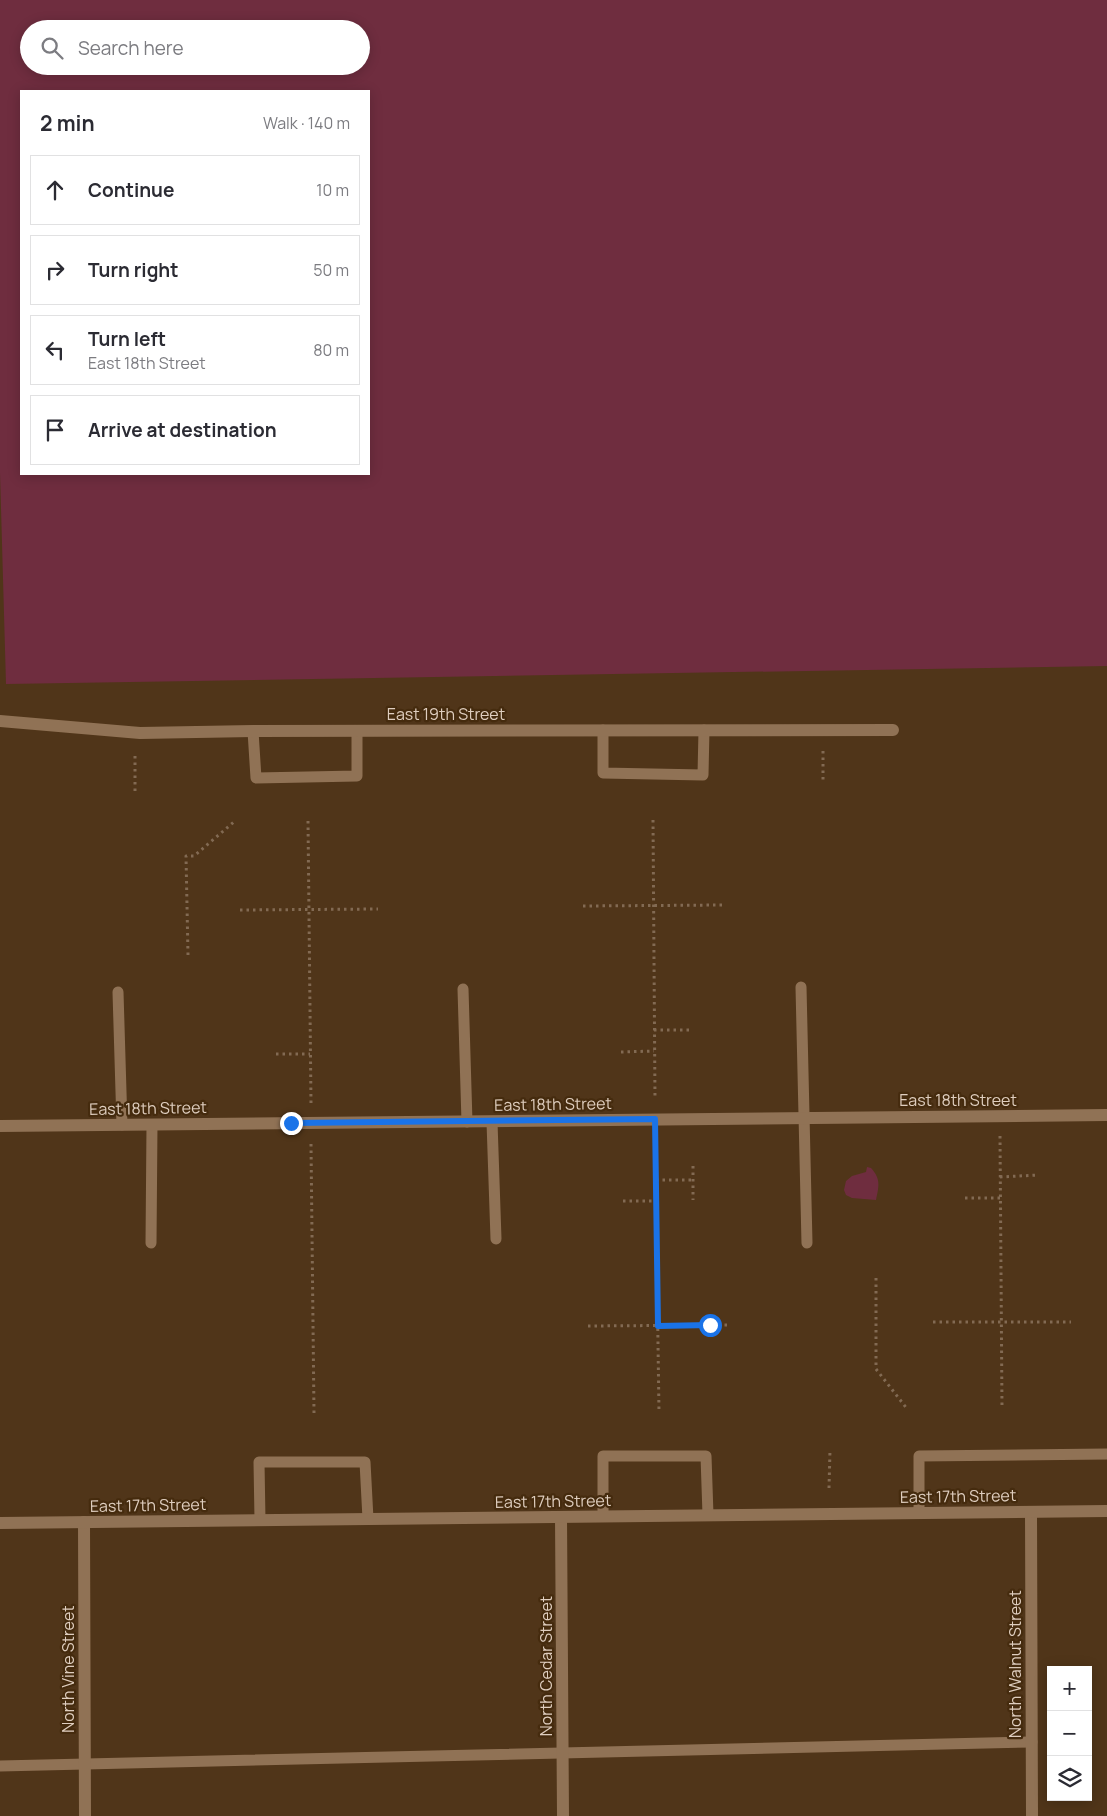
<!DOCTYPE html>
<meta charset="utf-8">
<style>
:root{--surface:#fff;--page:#f2f2f3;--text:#2b2b33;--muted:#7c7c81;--line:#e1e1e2}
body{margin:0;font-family:Manrope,sans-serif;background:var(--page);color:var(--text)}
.controls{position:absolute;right:15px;bottom:15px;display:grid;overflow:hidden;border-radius:0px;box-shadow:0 2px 12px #0003}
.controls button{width:45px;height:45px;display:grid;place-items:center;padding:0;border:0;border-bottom:1px solid var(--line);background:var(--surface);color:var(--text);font:25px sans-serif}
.stop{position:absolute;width:15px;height:15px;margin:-11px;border:4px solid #1a73e8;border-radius:50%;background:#fff}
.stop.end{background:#1a73e8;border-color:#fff;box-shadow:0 1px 5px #0008}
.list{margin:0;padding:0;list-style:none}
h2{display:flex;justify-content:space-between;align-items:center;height:65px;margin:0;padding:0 20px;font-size:21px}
h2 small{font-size:16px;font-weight:400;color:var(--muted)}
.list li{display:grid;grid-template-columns:32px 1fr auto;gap:15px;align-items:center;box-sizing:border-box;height:70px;margin:0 10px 10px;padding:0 10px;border:1px solid var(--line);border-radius:0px}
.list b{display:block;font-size:19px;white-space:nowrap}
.list p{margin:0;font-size:16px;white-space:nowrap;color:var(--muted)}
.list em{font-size:16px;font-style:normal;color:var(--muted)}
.icon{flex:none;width:28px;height:28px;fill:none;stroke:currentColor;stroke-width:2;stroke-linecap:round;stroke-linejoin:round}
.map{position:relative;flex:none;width:1107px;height:1816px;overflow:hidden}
.search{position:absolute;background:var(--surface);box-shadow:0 2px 12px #0003;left:20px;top:20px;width:350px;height:55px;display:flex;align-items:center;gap:12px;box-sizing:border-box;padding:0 18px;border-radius:28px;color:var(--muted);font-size:19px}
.panel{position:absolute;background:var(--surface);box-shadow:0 2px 12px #0003;left:20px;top:90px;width:350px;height:385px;border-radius:0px}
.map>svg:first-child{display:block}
</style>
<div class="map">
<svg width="1107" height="1816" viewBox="0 0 1107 1816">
<rect width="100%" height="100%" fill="#503519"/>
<g fill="#6f2d3f" fill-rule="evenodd">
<path d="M0 0H1107V666L6 684 0 473ZM29 29H361V66H29ZM21 91H369V474H21Z"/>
<path d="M867 1167 871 1168C881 1179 879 1186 876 1200L852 1198 846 1195 844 1190 846 1181 852 1176 866 1172Z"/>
</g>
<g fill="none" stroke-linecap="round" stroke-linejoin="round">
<g stroke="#826a53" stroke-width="3" stroke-dasharray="2.5 4" stroke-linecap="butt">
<path d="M823 751V783"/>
<path d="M135 791V754"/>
<path d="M653 820 655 1099"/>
<path d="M308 821 311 1103"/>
<path d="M583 906 724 905"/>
<path d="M240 910 378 909"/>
<path d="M188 955 186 856H194L235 821"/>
<path d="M654 1030H691"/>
<path d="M621 1052 654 1051"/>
<path d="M276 1054H310"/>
<path d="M1000 1136 1002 1408"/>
<path d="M655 1140 659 1412"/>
<path d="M311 1144 314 1413"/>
<path d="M693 1166V1200"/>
<path d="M1000 1177 1038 1175"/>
<path d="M656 1180H693"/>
<path d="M965 1198H1000"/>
<path d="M623 1201H656"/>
<path d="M876 1278V1369L908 1410"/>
<path d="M933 1322H1071"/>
<path d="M588 1326 728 1325"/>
<path d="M829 1488 830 1450"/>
</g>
<g stroke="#907255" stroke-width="11">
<path d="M603 730V773L703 775 704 730"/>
<path d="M253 731 256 778 357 776V731"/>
<path d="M801 987 807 1243"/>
<path d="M463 989 467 1122"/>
<path d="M118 992 122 1125"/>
<path d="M492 1122 496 1239"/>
<path d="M151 1243 152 1125"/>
<path d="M919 1513V1456L1107 1454"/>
<path d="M603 1516V1456H706L708 1515"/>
<path d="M260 1520 259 1462H365L368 1519"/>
<path d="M0 1766 1032 1742"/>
</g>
<g stroke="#907255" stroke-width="12">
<path d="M0 721 140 733 253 731 893 730"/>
<path d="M0 1126 1107 1115"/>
<path d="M1031 1512 1032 1816"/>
<path d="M561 1517 563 1816"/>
<path d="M84 1522 85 1816"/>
<path d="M0 1523 1107 1511"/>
</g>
</g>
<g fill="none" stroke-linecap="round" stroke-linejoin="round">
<path stroke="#1a73e8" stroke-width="6" d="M291 1123 655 1119 658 1326 710 1325"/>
</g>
<g text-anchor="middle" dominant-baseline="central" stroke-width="4.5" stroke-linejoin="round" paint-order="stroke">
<g font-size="16" fill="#dfcebf" stroke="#452b0e">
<text x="446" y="714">East 19th Street</text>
<text x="958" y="1100">East 18th Street</text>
<text transform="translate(553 1104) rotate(-1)">East 18th Street</text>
<text transform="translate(148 1108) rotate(-1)">East 18th Street</text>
<text transform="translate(958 1496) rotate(-1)">East 17th Street</text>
<text transform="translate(553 1501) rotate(-1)">East 17th Street</text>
<text transform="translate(148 1505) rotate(-1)">East 17th Street</text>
<text transform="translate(1015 1664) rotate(-90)">North Walnut Street</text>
<text transform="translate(546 1666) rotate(-90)">North Cedar Street</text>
<text transform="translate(68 1669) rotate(-90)">North Vine Street</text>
</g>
</g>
</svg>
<div class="controls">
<button>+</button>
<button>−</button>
<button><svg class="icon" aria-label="layers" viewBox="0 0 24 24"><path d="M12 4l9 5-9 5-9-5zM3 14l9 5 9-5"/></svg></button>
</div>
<div class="stop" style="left:710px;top:1325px"></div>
<div class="stop end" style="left:291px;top:1123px"></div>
<div class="search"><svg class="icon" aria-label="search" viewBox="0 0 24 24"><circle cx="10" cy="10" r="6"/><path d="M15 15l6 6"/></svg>Search here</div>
<section class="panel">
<h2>2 min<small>Walk · 140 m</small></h2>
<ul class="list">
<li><svg class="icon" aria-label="ahead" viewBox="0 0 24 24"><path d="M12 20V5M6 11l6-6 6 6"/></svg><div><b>Continue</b></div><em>10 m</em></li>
<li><svg class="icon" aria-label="right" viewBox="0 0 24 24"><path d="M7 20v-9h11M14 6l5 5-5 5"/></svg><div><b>Turn right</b></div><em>50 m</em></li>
<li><svg class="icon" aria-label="left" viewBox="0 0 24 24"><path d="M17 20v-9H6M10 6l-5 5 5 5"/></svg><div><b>Turn left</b><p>East 18th Street</p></div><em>80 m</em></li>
<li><svg class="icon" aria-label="arrive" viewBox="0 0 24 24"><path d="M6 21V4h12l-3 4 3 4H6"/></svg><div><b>Arrive at destination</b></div></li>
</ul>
</section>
</div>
